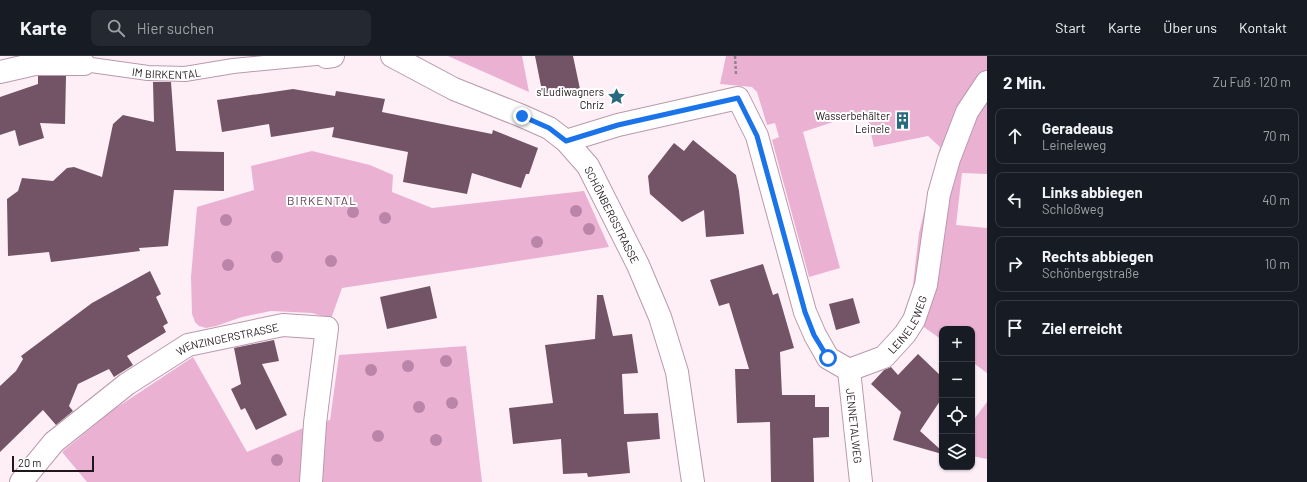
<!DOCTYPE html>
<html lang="de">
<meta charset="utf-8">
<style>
:root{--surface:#171b24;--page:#242831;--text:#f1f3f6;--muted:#9ea1a6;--line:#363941}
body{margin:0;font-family:Barlow,sans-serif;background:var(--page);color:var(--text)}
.controls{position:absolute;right:12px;bottom:12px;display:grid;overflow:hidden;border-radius:8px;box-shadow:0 1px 3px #0004}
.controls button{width:36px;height:36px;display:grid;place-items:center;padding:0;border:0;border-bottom:1px solid var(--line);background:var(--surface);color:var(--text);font:20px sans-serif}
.scale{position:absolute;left:12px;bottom:10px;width:82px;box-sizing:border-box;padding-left:4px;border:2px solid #22161d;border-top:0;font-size:11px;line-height:14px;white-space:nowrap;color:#22161d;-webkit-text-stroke:3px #fff;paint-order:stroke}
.stop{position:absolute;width:12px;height:12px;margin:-9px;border:3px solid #1a73e8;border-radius:50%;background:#fff}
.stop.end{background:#1a73e8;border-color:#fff;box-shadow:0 1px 4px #0008}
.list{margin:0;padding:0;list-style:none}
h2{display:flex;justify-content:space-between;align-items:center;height:52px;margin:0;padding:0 16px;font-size:17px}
h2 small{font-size:13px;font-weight:400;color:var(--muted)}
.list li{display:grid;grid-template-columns:26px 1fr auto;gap:12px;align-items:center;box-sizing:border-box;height:56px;margin:0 8px 8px;padding:0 8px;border:1px solid var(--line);border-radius:8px}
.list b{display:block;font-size:15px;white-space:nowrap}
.list p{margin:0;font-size:13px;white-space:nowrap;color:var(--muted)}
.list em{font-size:13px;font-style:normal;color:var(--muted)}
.icon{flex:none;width:22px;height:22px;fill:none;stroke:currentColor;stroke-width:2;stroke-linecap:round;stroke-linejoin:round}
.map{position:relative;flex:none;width:987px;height:426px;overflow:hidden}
header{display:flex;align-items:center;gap:24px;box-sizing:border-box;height:56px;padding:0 20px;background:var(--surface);border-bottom:1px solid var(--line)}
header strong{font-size:19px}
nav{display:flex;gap:22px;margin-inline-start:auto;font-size:14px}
.search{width:280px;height:36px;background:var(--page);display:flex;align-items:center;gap:10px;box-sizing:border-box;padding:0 14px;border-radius:8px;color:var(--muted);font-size:15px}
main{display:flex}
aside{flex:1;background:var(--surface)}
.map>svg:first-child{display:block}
</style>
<header>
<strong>Karte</strong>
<div class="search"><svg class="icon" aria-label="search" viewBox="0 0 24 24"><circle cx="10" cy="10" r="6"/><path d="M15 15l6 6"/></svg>Hier suchen</div>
<nav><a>Start</a><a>Karte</a><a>Über uns</a><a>Kontakt</a></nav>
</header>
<main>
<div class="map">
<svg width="987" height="426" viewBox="0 0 987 426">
<rect width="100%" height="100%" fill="#feeff7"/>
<g fill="#ebb1d3">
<path d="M448 0H522L529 36Z"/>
<path d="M726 0H987V118L962 117 956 169 987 172V317L972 306V273H942V284L914 264 907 248 912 238 919 177 940 91 928 80 874 91 866 55 803 76 840 212 809 221 772 84 779 81 775 67 767 69 757 36 752 31 720 28Z"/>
<path d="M312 95 370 109 393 119 392 136 432 152 584 135 609 191 342 232 331 263 312 257 271 255 242 261 216 270 206 272 199 270 195 266 192 258 191 221 197 151 254 134 251 110Z"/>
<path d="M466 290 482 426H87L62 396 113 354 193 301 247 396 315 367 330 364 339 299Z"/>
<path d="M987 346V403L972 400V366Z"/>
</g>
<g fill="#725466">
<path d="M535 0H573L580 33 543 40Z"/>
<path d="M38 20H66L65 68 40 67 44 82 19 90 15 74 0 79V41L38 28Z"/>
<path d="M153 26H171L176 95 224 96V135L174 134 168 190 139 192 140 195 51 206 49 196 8 200 7 143 18 135 22 122 53 125 67 112 74 111 102 121 113 68 123 59 154 66Z"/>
<path d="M293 33 335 40 336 35 385 43 382 56 492 78 493 74 538 92 529 118H526L521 132 472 117 467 138 403 126 408 96 332 81 334 71 271 81 269 68 222 76 217 44Z"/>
<path d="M693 84 736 119 739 135 744 178 706 181 704 154 682 166 650 138 648 120 674 87 684 95Z"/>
<path d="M763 208 773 239 778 237 794 292 780 296 782 339H815V351H829V381L813 382 814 426H771L770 366 737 367 735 313H749L729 247 719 250 710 224Z"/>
<path d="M150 215 161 238 156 241 168 267 163 270 166 276 127 300 133 309 114 321 109 313 78 328 69 350 73 355 56 369 43 354 0 396V330L16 315 23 303 21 300 92 247Z"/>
<path d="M430 230 437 262 387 273 380 241Z"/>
<path d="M597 239H603L613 280 632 278 638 317 622 318 624 358 658 357 660 383 627 386 630 417 588 421 587 417 563 418 561 383 513 388 509 352 553 347 545 289 595 283Z"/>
<path d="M853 242 860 267 836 274 829 248Z"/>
<path d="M274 284 279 305 262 308 287 359 256 374 245 352 241 354 231 333 241 328 234 292Z"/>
<path d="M918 298 942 321V342L920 375 942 395V398L893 384 901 356 871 328 884 314 891 311 898 319Z"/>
</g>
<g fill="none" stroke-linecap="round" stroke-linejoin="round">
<defs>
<g id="service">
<path id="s1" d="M84 8 148 17 185 18 233 10 326 1"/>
</g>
<path id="pedestrian" d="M311 426 315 367 327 272"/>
<g id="minor">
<path id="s2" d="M392 0 454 33 522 60 549 72 566 85 588 110 638 209 660 261 677 316 693 426"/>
<path d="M326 1 333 0"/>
<path d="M0 16 35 8H84"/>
<path id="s3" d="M566 85 618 69 738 42 757 80 805 256 815 279 828 302 849 314 884 301 905 278 914 264 926 229 939 138 949 103 967 56 987 26"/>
<path id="s4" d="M849 314 861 426"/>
<path id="s5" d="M21 426 54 386 127 328 188 289 283 269 327 272"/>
</g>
</defs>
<use href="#service" stroke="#ba99ac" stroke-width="16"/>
<use href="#pedestrian" stroke="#ba99ac" stroke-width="24"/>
<use href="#minor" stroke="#ba99ac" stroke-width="24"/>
<path stroke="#92858c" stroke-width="2.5" stroke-dasharray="3 2" stroke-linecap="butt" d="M735 0 736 18"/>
<use href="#service" stroke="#fff" stroke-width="14"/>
<use href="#pedestrian" stroke="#fff" stroke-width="22"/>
<use href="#minor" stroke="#fff" stroke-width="22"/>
</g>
<g fill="#ba85a8">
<circle cx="576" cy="155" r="6"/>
<circle cx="353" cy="156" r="6"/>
<circle cx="385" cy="162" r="6"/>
<circle cx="226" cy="164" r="6"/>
<circle cx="589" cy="173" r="6"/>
<circle cx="537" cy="186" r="6"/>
<circle cx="277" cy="201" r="6"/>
<circle cx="331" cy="205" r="6"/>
<circle cx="228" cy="209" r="6"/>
<circle cx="446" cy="305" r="6"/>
<circle cx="408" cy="310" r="6"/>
<circle cx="371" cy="314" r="6"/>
<circle cx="452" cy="347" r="6"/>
<circle cx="419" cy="351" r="6"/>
<circle cx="378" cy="380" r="6"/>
<circle cx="436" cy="384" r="6"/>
<circle cx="277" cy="404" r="6"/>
</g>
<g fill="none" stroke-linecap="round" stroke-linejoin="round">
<path stroke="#1a73e8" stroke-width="5" d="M522 60 549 72 566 85 618 69 738 42 757 80 805 256 814 279 828 302"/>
</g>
<defs>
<symbol id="sight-bare" viewBox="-9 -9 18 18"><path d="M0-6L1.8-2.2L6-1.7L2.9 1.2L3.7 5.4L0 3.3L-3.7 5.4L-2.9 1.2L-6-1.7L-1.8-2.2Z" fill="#29697d" stroke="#fff" stroke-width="2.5" paint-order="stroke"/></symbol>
<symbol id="building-bare" viewBox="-9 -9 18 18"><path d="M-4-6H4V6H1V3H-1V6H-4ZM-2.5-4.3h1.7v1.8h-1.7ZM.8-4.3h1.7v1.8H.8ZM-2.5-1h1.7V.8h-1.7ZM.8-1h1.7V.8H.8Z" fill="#29697d" stroke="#fff" stroke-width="2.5" paint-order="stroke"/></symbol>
</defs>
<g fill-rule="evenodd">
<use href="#sight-bare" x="604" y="28" width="25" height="25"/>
<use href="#building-bare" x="890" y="52" width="25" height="25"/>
</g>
<g text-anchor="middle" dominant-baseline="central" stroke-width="4" stroke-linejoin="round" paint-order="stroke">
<g font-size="11" fill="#22161d" stroke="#fff">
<text stroke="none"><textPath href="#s1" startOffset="83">IM BIRKENTAL</textPath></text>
<text stroke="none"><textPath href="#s2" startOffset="282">SCHÖNBERGSTRASSE</textPath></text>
<text stroke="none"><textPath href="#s3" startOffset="556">LEINELEWEG</textPath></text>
<text stroke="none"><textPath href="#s5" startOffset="257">WENZINGERSTRASSE</textPath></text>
<text stroke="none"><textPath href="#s4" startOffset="56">JENNETALWEG</textPath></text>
</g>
<g font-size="11" fill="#22161d" stroke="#fff" text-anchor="end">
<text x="604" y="35">s'Ludiwagners<tspan x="604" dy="13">Chriz</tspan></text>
<text x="890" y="59">Wasserbehälter<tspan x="890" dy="13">Leinele</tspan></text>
</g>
<g font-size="12" letter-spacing="1" fill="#614355" stroke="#fff">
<text x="322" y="144">BIRKENTAL</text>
</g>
</g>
</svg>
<div class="controls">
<button>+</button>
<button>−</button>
<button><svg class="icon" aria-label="locate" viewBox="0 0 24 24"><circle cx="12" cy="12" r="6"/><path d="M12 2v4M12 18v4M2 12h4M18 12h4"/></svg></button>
<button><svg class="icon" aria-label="layers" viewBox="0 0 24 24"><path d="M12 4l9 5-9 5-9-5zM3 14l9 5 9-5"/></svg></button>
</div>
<div class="scale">20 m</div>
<div class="stop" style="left:828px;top:302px"></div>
<div class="stop end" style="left:522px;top:60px"></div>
</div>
<aside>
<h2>2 Min.<small>Zu Fuß · 120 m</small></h2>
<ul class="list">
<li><svg class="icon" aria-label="ahead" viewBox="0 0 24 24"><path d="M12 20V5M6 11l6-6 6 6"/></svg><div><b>Geradeaus</b><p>Leineleweg</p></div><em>70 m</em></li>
<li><svg class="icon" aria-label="left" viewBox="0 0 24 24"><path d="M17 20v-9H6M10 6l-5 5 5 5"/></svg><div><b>Links abbiegen</b><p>Schloßweg</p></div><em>40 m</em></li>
<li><svg class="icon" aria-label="right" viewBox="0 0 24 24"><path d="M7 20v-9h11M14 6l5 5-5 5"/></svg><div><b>Rechts abbiegen</b><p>Schönbergstraße</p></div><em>10 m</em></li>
<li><svg class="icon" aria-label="arrive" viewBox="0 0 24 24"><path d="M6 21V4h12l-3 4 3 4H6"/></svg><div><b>Ziel erreicht</b></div></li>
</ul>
</aside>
</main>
